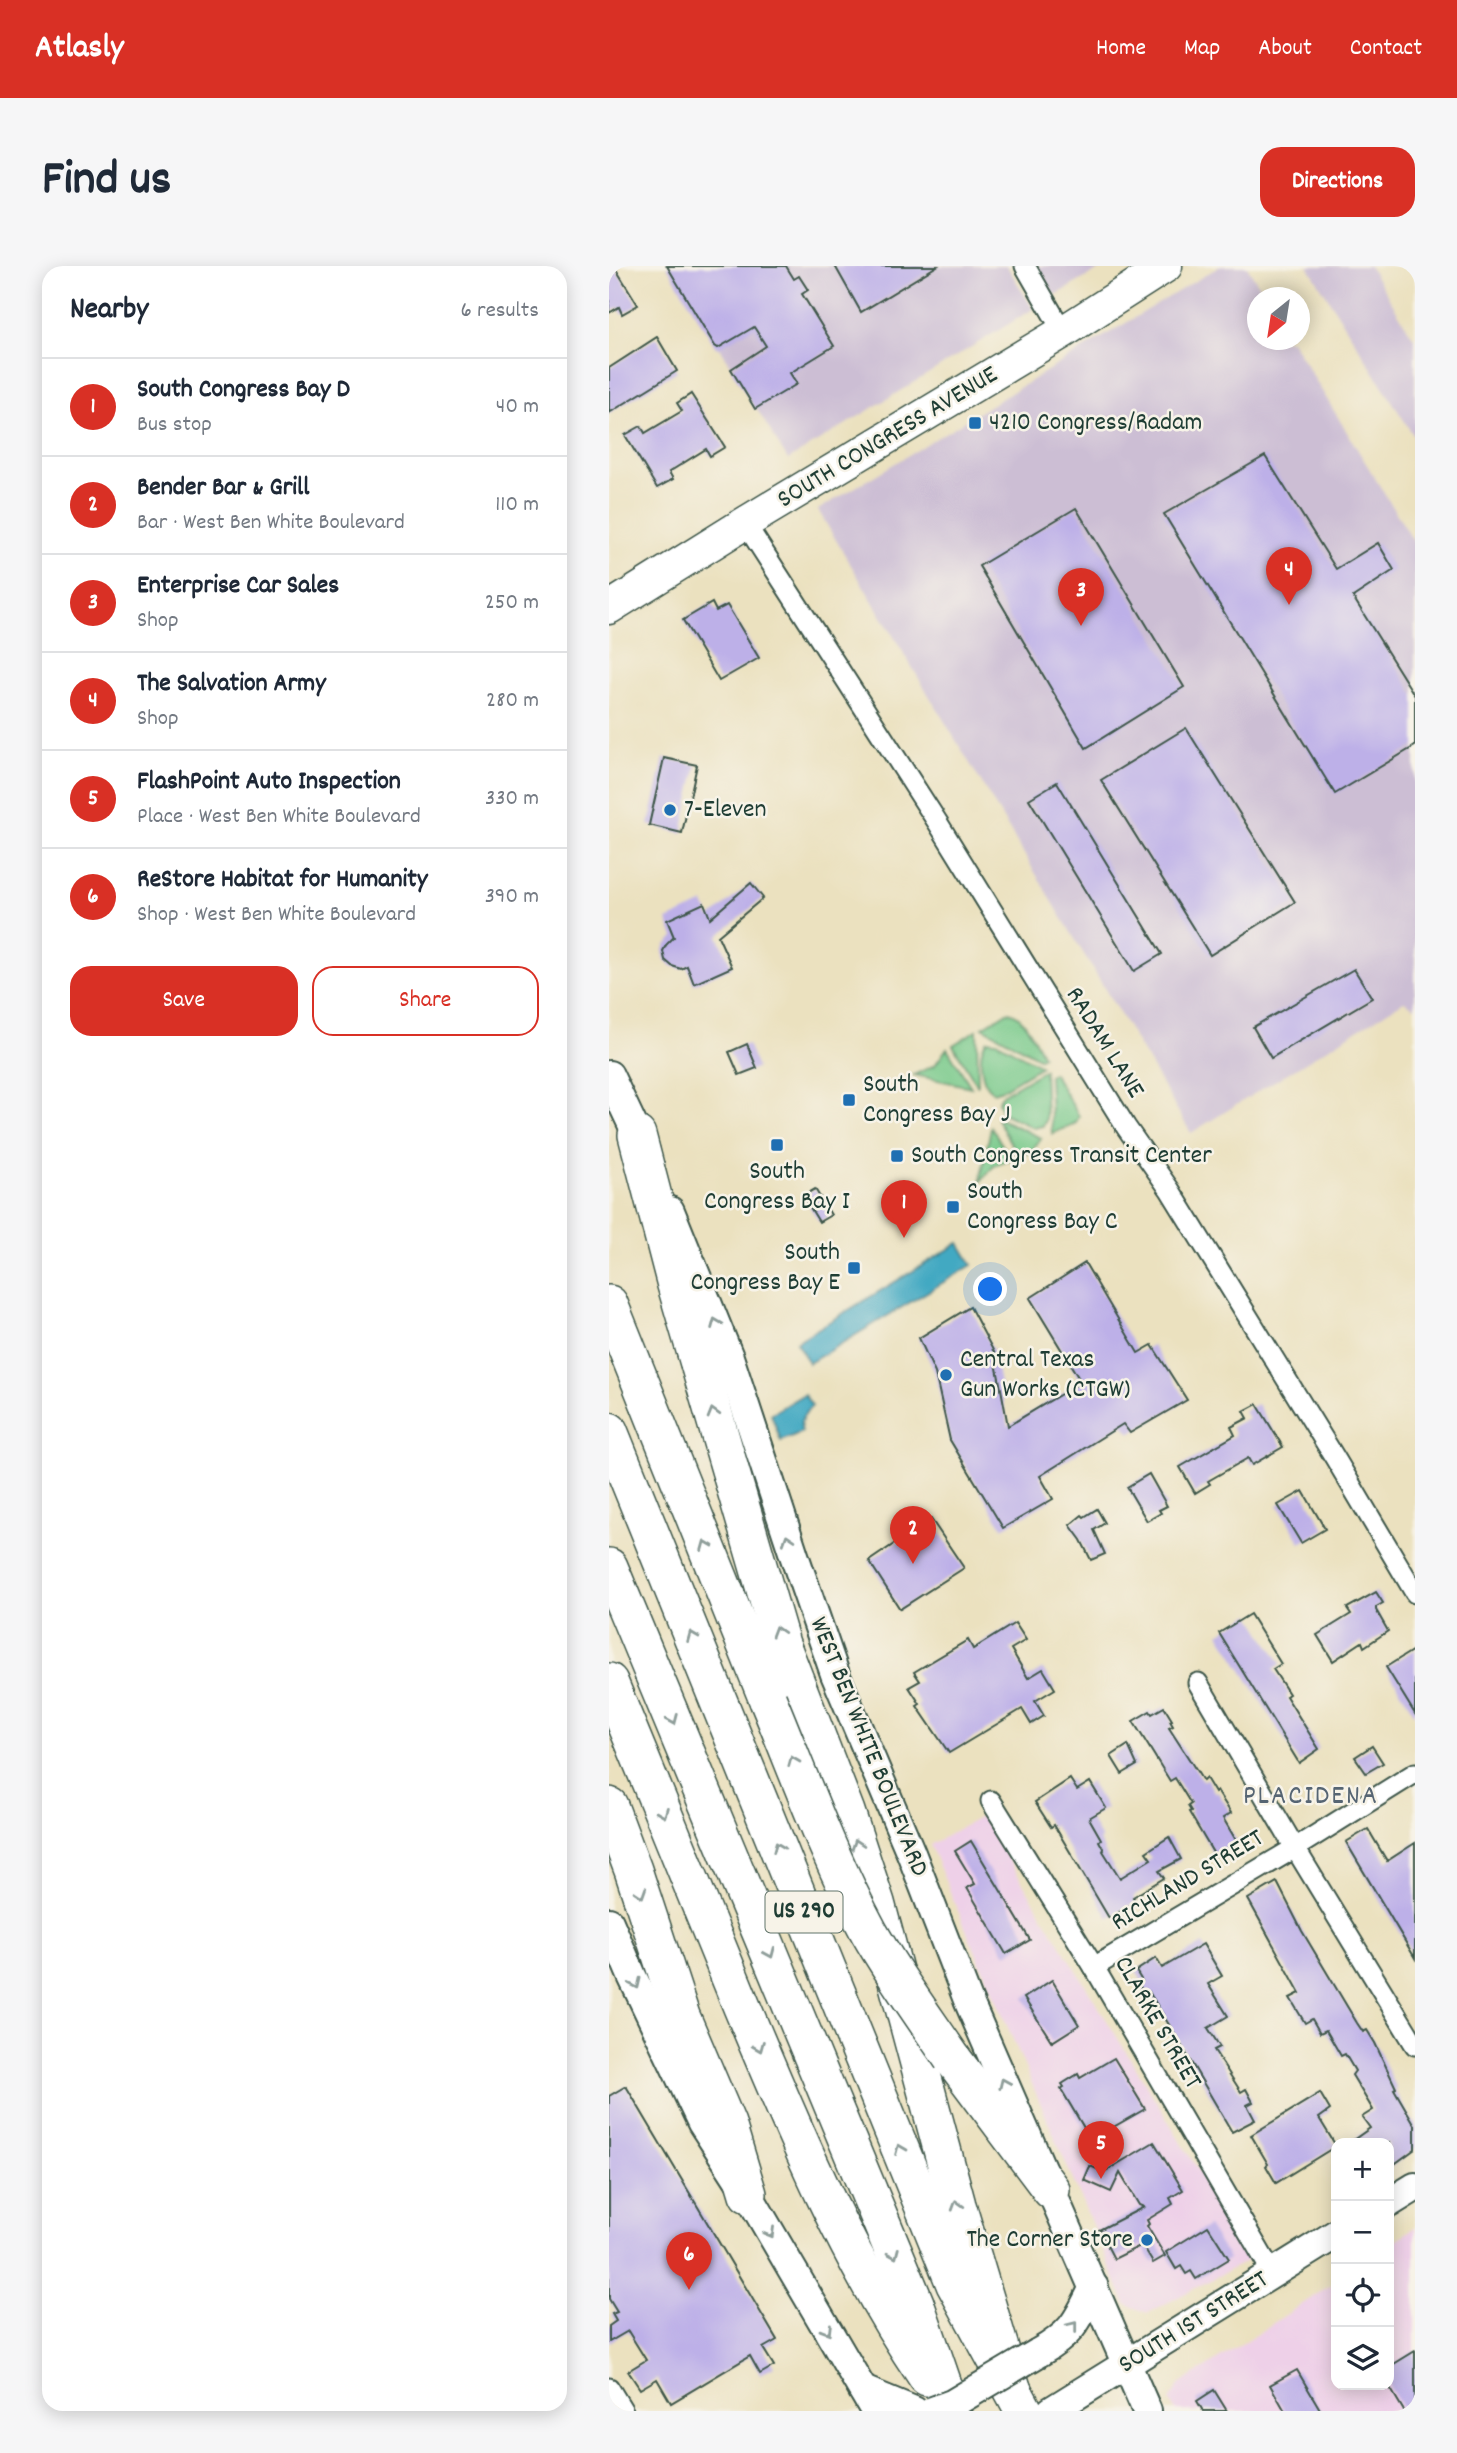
<!DOCTYPE html>
<meta charset="utf-8">
<style>
:root{--surface:#fff;--page:#f6f6f7;--text:#1f2937;--muted:#747a83;--line:#e0e1e3;--accent:#d93025}
body{margin:0;font-family:Dekko,sans-serif;background:var(--page);color:var(--text)}
.controls{position:absolute;right:21px;bottom:21px;display:grid;overflow:hidden;border-radius:14px;box-shadow:0 4px 18px #0003}
.controls button{width:63px;height:63px;display:grid;place-items:center;padding:0;border:0;border-bottom:2px solid var(--line);background:var(--surface);color:var(--text);font:35px sans-serif}
.compass{position:absolute;left:638px;top:21px;width:63px;height:63px;border-radius:50%;background:var(--surface);box-shadow:0 4px 18px #0003;rotate:210deg}
.you{position:absolute;left:382px;top:1024px;width:24px;height:24px;margin:-18px;border:5px solid #fff;border-radius:50%;background:#1a73e8;box-shadow:0 0 0 10px #1a73e833}
.badge{display:grid;place-items:center;width:46px;height:46px;border-radius:50%;background:var(--accent);color:#fff;font-size:23px;font-weight:700}
.pin{position:absolute;translate:-50% -58px;filter:drop-shadow(0 2px 4px #0008)}
.pin::after{content:'';position:absolute;top:37px;width:24px;height:21px;background:inherit;clip-path:polygon(0 0,100% 0,50% 100%)}
.list{margin:0;padding:0;list-style:none}
h2{display:flex;justify-content:space-between;align-items:center;height:91px;margin:0;padding:0 28px;font-size:30px}
h2 small{font-size:23px;font-weight:400;color:var(--muted)}
.list li{display:grid;grid-template-columns:46px 1fr auto;gap:21px;align-items:center;box-sizing:border-box;height:98px;padding:0 28px;border-top:2px solid var(--line)}
.list b{display:block;font-size:26px;white-space:nowrap}
.list p{margin:0;font-size:23px;white-space:nowrap;color:var(--muted)}
.list em{font-size:23px;font-style:normal;color:var(--muted)}
.actions{display:flex;gap:14px;padding:21px 28px}
.actions a{flex:1;padding:16px 0;border:2px solid var(--accent);border-radius:21px;text-align:center;font-size:24px;color:var(--accent)}
.actions .main{background:var(--accent);color:#fff}
.icon{flex:none;width:38px;height:38px;fill:none;stroke:currentColor;stroke-width:2;stroke-linecap:round;stroke-linejoin:round}
.map{position:relative;flex:none;width:806px;height:2145px;overflow:hidden;border-radius:21px}
header{display:flex;align-items:center;gap:42px;box-sizing:border-box;height:98px;padding:0 35px;background:var(--accent);color:#fff}
header strong{font-size:33px}
nav{display:flex;gap:38px;margin-inline-start:auto;font-size:24px}
.intro{display:flex;align-items:center;justify-content:space-between;box-sizing:border-box;height:168px;padding:0 42px}
h1{margin:0;font-size:49px}
.button{padding:18px 32px;border-radius:21px;background:var(--accent);color:#fff;font-size:24px;font-weight:700}
main{display:flex;gap:42px;padding:0 42px}
aside{flex:1;background:var(--surface);border-radius:21px;box-shadow:0 4px 18px #0003}
.map>svg:first-child{display:block}
</style>
<header>
<strong>Atlasly</strong>
<nav><a>Home</a><a>Map</a><a>About</a><a>Contact</a></nav>
</header>
<div class="intro"><h1>Find us</h1><a class="button">Directions</a></div>
<main>
<aside>
<h2>Nearby<small>6 results</small></h2>
<ul class="list">
<li><span class="badge">1</span><div><b>South Congress Bay D</b><p>Bus stop</p></div><em>40 m</em></li>
<li><span class="badge">2</span><div><b>Bender Bar &amp; Grill</b><p>Bar · West Ben White Boulevard</p></div><em>110 m</em></li>
<li><span class="badge">3</span><div><b>Enterprise Car Sales</b><p>Shop</p></div><em>250 m</em></li>
<li><span class="badge">4</span><div><b>The Salvation Army</b><p>Shop</p></div><em>280 m</em></li>
<li><span class="badge">5</span><div><b>FlashPoint Auto Inspection</b><p>Place · West Ben White Boulevard</p></div><em>330 m</em></li>
<li><span class="badge">6</span><div><b>ReStore Habitat for Humanity</b><p>Shop · West Ben White Boulevard</p></div><em>390 m</em></li>
</ul>
<div class="actions"><a class="main">Save</a><a>Share</a></div>
</aside>
<div class="map">
<svg width="806" height="2145" viewBox="0 0 806 2145">
<rect width="100%" height="100%" fill="#f7f3e8"/>
<filter id="ink" filterUnits="userSpaceOnUse"><feTurbulence type="fractalNoise" baseFrequency=".0143" numOctaves="2"/><feDisplacementMap in="SourceGraphic" scale="14" xChannelSelector="R" yChannelSelector="G"/><feConvolveMatrix kernelMatrix="1 2 1 2 8 2 1 2 1" color-interpolation-filters="sRGB"/></filter>
<filter id="wash" filterUnits="userSpaceOnUse"><feTurbulence type="fractalNoise" baseFrequency=".00686" numOctaves="4" result="noise"/><feDisplacementMap in="SourceGraphic" scale="28" xChannelSelector="R" yChannelSelector="G"/><feGaussianBlur stdDeviation="1.57" result="paint"/><feColorMatrix in="noise" values="0 0 0 0 0 0 0 0 0 0 0 0 0 0 0 0 0 1.4 0 .05"/><feComposite in="paint" operator="in"/></filter>
<g filter="url(#wash)">
<rect width="100%" height="100%" fill="#ebe1bf"/>
<g fill="#eed0e8">
<path d="M373 1550 643 1992 539 2047 517 2038 321 1579Z"/>
<path d="M806 1961V2145H566L561 2135 570 2119 727 2016V2119H780V1979Z"/>
</g>
<g fill="#ccbed4">
<path d="M61 0H398L424 43 179 194Z"/>
<path d="M428 0H497L445 30Z"/>
<path d="M611 0H638L657 31 648 32V74H682L806 278V741L795 735 582 867 209 244Z"/>
<path d="M699 0H760L806 74V172Z"/>
</g>
<g fill="#78c98a" stroke="#4c835f" stroke-width="2">
<path d="M398 746C415 746 426 776 434 790L430 792 374 761Z"/>
<path d="M368 764 369 818 368 819 344 779Z"/>
<path d="M378 774 387 775 432 800 394 823 384 826C371 818 368 785 378 774Z"/>
<path d="M338 782 362 821 305 809 326 799Z"/>
<path d="M435 804 437 854 434 860 425 862 393 847 389 835 393 829Z"/>
<path d="M444 807 470 850 467 857 443 868 440 809Z"/>
<path d="M389 852 432 872 422 886 409 890 388 853Z"/>
<path d="M382 861 402 893 385 900 371 916Z"/>
</g>
<g fill="#42a9c2" stroke="#30737b" stroke-width="2">
<path d="M350 977 363 999 200 1097 187 1076Z"/>
<path d="M195 1128 203 1140C195 1148 189 1154 193 1166L172 1175 162 1148Z"/>
</g>
<g id="blocks">
<g fill="#bdb0e8">
<path d="M0 0H5L29 39 13 48 10 41 0 47Z"/>
<path d="M58 0H177L185 13 190 10 199 24 193 28 225 80 181 107 188 118 146 143 122 103 157 80 145 61 109 82 106 80Z"/>
<path d="M226 0H328L252 46Z"/>
<path d="M48 71 68 105 0 147V102Z"/>
<path d="M82 128 116 181 101 190 97 183 60 206 64 213 48 222 16 169 32 160 36 167 73 145 68 137Z"/>
<path d="M656 190 727 303 769 277 785 304 744 331 806 430V480L726 528 555 248Z"/>
<path d="M467 242 575 421 477 482 370 300Z"/>
<path d="M103 337 107 345 118 339 150 392 110 415 74 354Z"/>
<path d="M577 462 686 636 601 689 492 514Z"/>
<path d="M55 492 88 499 73 567 40 559Z"/>
<path d="M448 516 553 688 525 705 420 533Z"/>
<path d="M142 617 154 632 109 670 123 701 85 718 78 700 72 703 63 700 56 694 54 685 57 679 65 671 58 654 95 637 101 652Z"/>
<path d="M745 703 763 732 662 792 644 761Z"/>
<path d="M138 778 148 802 130 809 120 786Z"/>
<path d="M206 923 222 949 210 956 194 930Z"/>
<path d="M476 997 529 1087 543 1079 578 1134 521 1167 514 1158 431 1210 444 1233 394 1262 341 1174 326 1107 310 1072 361 1041 385 1086 399 1160 472 1116 421 1032Z"/>
<path d="M648 1138 674 1181 643 1199 639 1192 599 1215 601 1218 586 1227 571 1201 626 1169 622 1161 639 1152 635 1145Z"/>
<path d="M540 1208 558 1240 550 1244 552 1247 538 1255 518 1221Z"/>
<path d="M694 1225 716 1263 692 1277 669 1239Z"/>
<path d="M488 1243 496 1257 485 1264 496 1288 482 1294 472 1274 461 1259 473 1249 475 1251Z"/>
<path d="M322 1253 355 1302 291 1343 260 1295Z"/>
<path d="M767 1326 774 1337 767 1341V1344L779 1365 755 1381 753 1376 724 1395 708 1369 742 1348 738 1342Z"/>
<path d="M641 1348 672 1398 664 1403 680 1428 677 1430 710 1483 690 1497 610 1367Z"/>
<path d="M406 1357 417 1374 402 1383 419 1412 434 1403 446 1423 426 1435 435 1450 422 1458 413 1443 340 1487 308 1440 311 1438 300 1421 311 1415 305 1406 359 1374 364 1383Z"/>
<path d="M806 1383V1448L777 1401Z"/>
<path d="M555 1441 563 1454 561 1455 564 1460 560 1462 580 1493 594 1515 597 1512 606 1527 608 1525 622 1547 614 1552 628 1576 606 1590 580 1546 582 1545 579 1540 582 1538 566 1512 561 1515 524 1455 541 1445 543 1448Z"/>
<path d="M519 1479 528 1499 513 1508 502 1490Z"/>
<path d="M763 1480 774 1497 757 1507 746 1491Z"/>
<path d="M461 1513 468 1524 481 1516 497 1542 480 1552 492 1573 490 1575 495 1584 494 1585 511 1612 542 1593 537 1586 560 1571 572 1593 550 1605 555 1612 524 1631 527 1636 500 1652 445 1559 442 1561 426 1536Z"/>
<path d="M759 1563 778 1595 806 1577V1692L737 1576Z"/>
<path d="M362 1575 421 1674 397 1688 358 1622 366 1618 346 1585Z"/>
<path d="M668 1616 693 1665 748 1757 754 1766 758 1764 766 1777 787 1822 785 1823 806 1859V1883L780 1902V1877H740L761 1862 753 1851 764 1844 743 1809 746 1805 736 1788 732 1790 717 1764 711 1767 703 1753 696 1757 681 1732 691 1727 639 1633Z"/>
<path d="M594 1678 613 1710 599 1718 619 1750 599 1762 611 1781 605 1784 632 1826 637 1823 644 1836 638 1839 646 1854 623 1866 562 1762 540 1726 536 1729 529 1717 533 1715 527 1705 547 1692 553 1702Z"/>
<path d="M443 1714 470 1759 443 1776 415 1732Z"/>
<path d="M505 1792 536 1843 501 1863 503 1865 484 1877 452 1823 455 1821 453 1818 469 1808 471 1812Z"/>
<path d="M17 1820 168 2074 154 2082 165 2100 151 2108 141 2090 62 2137 48 2113 31 2123 19 2105 37 2094 19 2065 0 2076V2060L7 2055 3 2048 8 2046 0 2033V1830Z"/>
<path d="M711 1827 721 1844 710 1852 727 1880 667 1917 657 1900 659 1898 642 1869Z"/>
<path d="M545 1876 574 1924 561 1932 564 1938 538 1954 540 1958 538 1960 556 1990 544 1997 533 1979 505 1993 490 1964 535 1941 530 1939 511 1907 502 1926 475 1914 481 1900 495 1906Z"/>
<path d="M599 1960 620 1993 587 2013 582 2005 577 2008 572 2000 567 2003 557 1986Z"/>
<path d="M806 2085V2145H795L780 2120V2101Z"/>
<path d="M688 2104 712 2145H676L661 2119Z"/>
<path d="M605 2124 618 2145H594L588 2135Z"/>
</g>
</g>
</g>
<g filter="url(#ink)">
<use href="#blocks" fill-opacity="0" stroke="#3e5649" stroke-width="2"/>
<g fill="none" stroke-linecap="round" stroke-linejoin="round">
<defs>
<g id="minor">
<path d="M416 0 454 66"/>
<path d="M136 257 329 557 517 861 561 924 726 1192 806 1327"/>
<path d="M589 1417 686 1582 806 1779"/>
<path d="M382 1535 485 1701 664 2008"/>
<path d="M485 1701 686 1582 806 1507"/>
<path d="M0 2122 14 2145"/>
</g>
<g id="secondary">
<path d="M0 809 36 885"/>
<path d="M61 945 120 1091 185 1289 226 1408 302 1587 359 1734 538 2145"/>
<path d="M0 1656 23 1710 93 1857 139 1928 266 2145"/>
<path d="M780 1937 806 1921"/>
<path d="M429 2087C464 2067 468 2056 485 2021"/>
<path d="M254 2124 305 2145"/>
<path d="M442 2145 727 1968"/>
</g>
<path id="primary" d="M0 342 136 257 454 66 557 0"/>
<g id="motorway">
<path d="M28 869 67 1019 172 1378 237 1546 267 1637 348 1939 403 2122"/>
<path d="M0 1038 159 1434"/>
<path d="M0 1165 346 2018 415 2145"/>
<path d="M0 1301 306 2037 343 2145"/>
<path d="M0 1416C45 1524 89 1633 133 1741 186 1868 240 1997 318 2111"/>
<path d="M0 1540 24 1604 72 1750 118 1858 139 1928"/>
<path d="M343 1792 442 1924"/>
</g>
</defs>
<use href="#minor" stroke="#3e5649" stroke-width="23"/>
<use href="#secondary" stroke="#3e5649" stroke-width="32"/>
<use href="#primary" stroke="#3e5649" stroke-width="35"/>
<use href="#motorway" stroke="#3e5649" stroke-width="40"/>
<use href="#minor" stroke="#fff" stroke-width="19"/>
<use href="#secondary" stroke="#fff" stroke-width="28"/>
<use href="#primary" stroke="#fff" stroke-width="32"/>
<use href="#motorway" stroke="#fff" stroke-width="37"/>
<defs>
<path id="secondary-bridge" d="M324 2145 343 2138 429 2087"/>
<path id="motorway-bridge" d="M159 1434C191 1511 220 1592 260 1666 285 1710 315 1751 343 1792"/>
</defs>
<use href="#secondary-bridge" stroke="#3e5649" stroke-width="32" stroke-linecap="butt"/>
<use href="#motorway-bridge" stroke="#3e5649" stroke-width="40" stroke-linecap="butt"/>
<use href="#secondary-bridge" stroke="#fff" stroke-width="28"/>
<use href="#motorway-bridge" stroke="#fff" stroke-width="37"/>
</g>
<defs><path id="oneway-chevron" d="M-2-3.5L2.5 0L-2 3.5" fill="none" stroke-width="1.6" stroke-linecap="round" stroke-linejoin="round" transform="scale(1.75)"/></defs>
<g stroke="#8f9e9a">
<use href="#oneway-chevron" transform="translate(107 1057) rotate(-112)"/>
<use href="#oneway-chevron" transform="translate(104 1147) rotate(-106)"/>
<use href="#oneway-chevron" transform="translate(179 1273) rotate(-108)"/>
<use href="#oneway-chevron" transform="translate(97 1279) rotate(-112)"/>
<use href="#oneway-chevron" transform="translate(168 1365) rotate(-107)"/>
<use href="#oneway-chevron" transform="translate(83 1370) rotate(-112)"/>
<use href="#oneway-chevron" transform="translate(64 1454) rotate(67)"/>
<use href="#oneway-chevron" transform="translate(184 1495) rotate(-112)"/>
<use href="#oneway-chevron" transform="translate(54 1547) rotate(68)"/>
<use href="#oneway-chevron" transform="translate(248 1578) rotate(-108)"/>
<use href="#oneway-chevron" transform="translate(169 1581) rotate(-112)"/>
<use href="#oneway-chevron" transform="translate(32 1627) rotate(72)"/>
<use href="#oneway-chevron" transform="translate(161 1687) rotate(67)"/>
<use href="#oneway-chevron" transform="translate(27 1718) rotate(65)"/>
<use href="#oneway-chevron" transform="translate(150 1781) rotate(68)"/>
<use href="#oneway-chevron" transform="translate(395 1817) rotate(-114)"/>
<use href="#oneway-chevron" transform="translate(291 1883) rotate(-112)"/>
<use href="#oneway-chevron" transform="translate(348 1939) rotate(-107)"/>
<use href="#oneway-chevron" transform="translate(161 1967) rotate(60)"/>
<use href="#oneway-chevron" transform="translate(285 1988) rotate(67)"/>
<use href="#oneway-chevron" transform="translate(464 2060) rotate(-52)"/>
<use href="#oneway-chevron" transform="translate(218 2064) rotate(59)"/>
</g>
</g>
<g fill="#1f6fb2" stroke="#f7f3e8" stroke-width="2.5">
<rect x="359" y="150" width="14" height="14" rx="3.5"/>
<circle cx="61" cy="544" r="7"/>
<rect x="233" y="827" width="14" height="14" rx="3.5"/>
<rect x="161" y="872" width="14" height="14" rx="3.5"/>
<rect x="281" y="883" width="14" height="14" rx="3.5"/>
<rect x="337" y="934" width="14" height="14" rx="3.5"/>
<rect x="238" y="995" width="14" height="14" rx="3.5"/>
<circle cx="337" cy="1109" r="7"/>
<circle cx="538" cy="1974" r="7"/>
</g>
<g text-anchor="middle" dominant-baseline="central" stroke-width="5" stroke-linejoin="round" paint-order="stroke">
<rect fill="#f7f3e8" stroke="#60746a" stroke-width="2" x="156.5" y="1625.5" width="77" height="41" rx="5"/>
<g font-size="24" font-weight="bold" fill="#1f3d34">
<text x="195" y="1646">US 290</text>
</g>
<g font-size="26" fill="#1f3d34" stroke="#f7f3e8" text-anchor="start">
<text x="380" y="157">4210 Congress/Radam</text>
<text x="75" y="544">7-Eleven</text>
<text x="254" y="819">South<tspan x="254" dy="30">Congress Bay J</tspan></text>
<text x="302" y="890">South Congress Transit Center</text>
<text x="168" y="906" text-anchor="middle">South<tspan x="168" dy="30">Congress Bay I</tspan></text>
<text x="358" y="926">South<tspan x="358" dy="30">Congress Bay C</tspan></text>
<text x="231" y="987" text-anchor="end">South<tspan x="231" dy="30">Congress Bay E</tspan></text>
<text x="351" y="1094">Central Texas<tspan x="351" dy="30">Gun Works (CTGW)</tspan></text>
<text x="524" y="1974" text-anchor="end">The Corner Store</text>
</g>
<g font-size="26" fill="#1f3d34" stroke="#f7f3e8">
<text transform="translate(279 172) rotate(-31)">SOUTH CONGRESS AVENUE</text>
<text transform="translate(495 777) rotate(58)">RADAM LANE</text>
<text transform="translate(259 1481) rotate(68)">WEST BEN WHITE BOULEVARD</text>
<text transform="translate(579 1615) rotate(-31)">RICHLAND STREET</text>
<text transform="translate(548 1757) rotate(60)">CLARKE STREET</text>
<text transform="translate(585 2057) rotate(-32)">SOUTH 1ST STREET</text>
</g>
<g font-size="28" letter-spacing="2" fill="#566573" stroke="#f7f3e8">
<text x="702" y="1532">PLACIDENA</text>
</g>
</g>
</svg>
<div class="controls">
<button>+</button>
<button>−</button>
<button><svg class="icon" aria-label="locate" viewBox="0 0 24 24"><circle cx="12" cy="12" r="6"/><path d="M12 2v4M12 18v4M2 12h4M18 12h4"/></svg></button>
<button><svg class="icon" aria-label="layers" viewBox="0 0 24 24"><path d="M12 4l9 5-9 5-9-5zM3 14l9 5 9-5"/></svg></button>
</div>
<svg class="compass" viewBox="-18 -18 36 36"><path d="M0-13l5 13h-10z" fill="#e53935"/><path d="M0 13l5-13h-10z" fill="#747a83"/></svg>
<div class="you"></div>
<div class="pin badge" style="left:295px;top:972px">1</div>
<div class="pin badge" style="left:304px;top:1298px">2</div>
<div class="pin badge" style="left:472px;top:360px">3</div>
<div class="pin badge" style="left:680px;top:339px">4</div>
<div class="pin badge" style="left:492px;top:1913px">5</div>
<div class="pin badge" style="left:80px;top:2024px">6</div>
</div>
</main>
